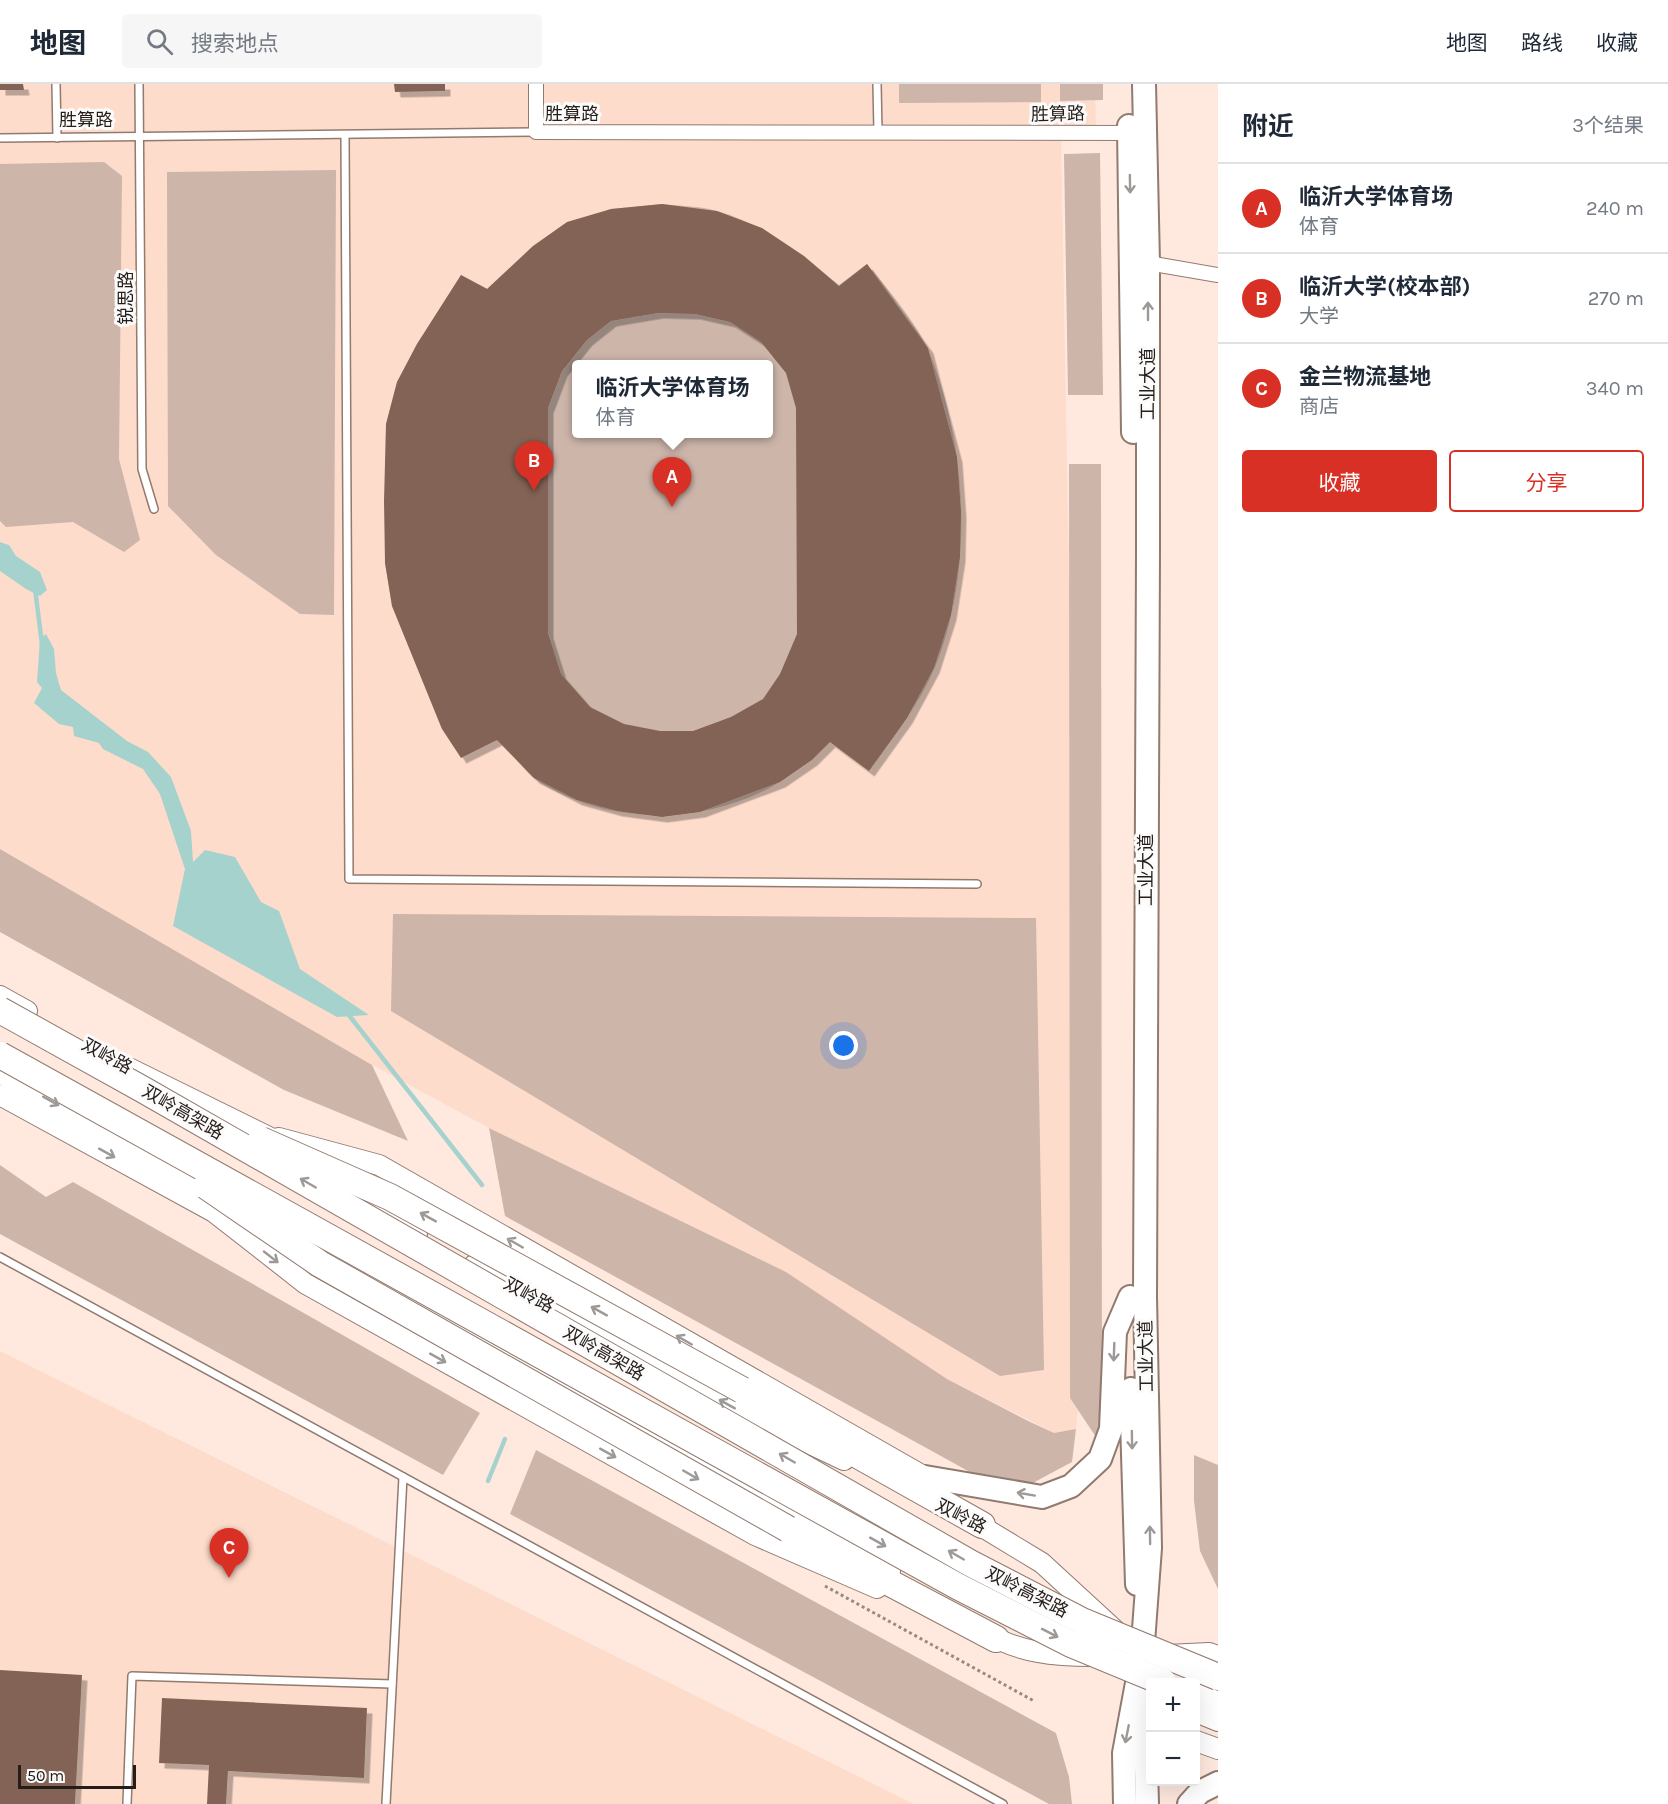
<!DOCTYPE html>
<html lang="zh">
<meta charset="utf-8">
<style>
:root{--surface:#fff;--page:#f6f6f7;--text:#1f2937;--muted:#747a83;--line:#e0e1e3;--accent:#d93025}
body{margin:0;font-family:Karla,"Noto Sans SC",sans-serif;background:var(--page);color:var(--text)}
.controls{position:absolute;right:18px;bottom:18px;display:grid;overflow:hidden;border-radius:6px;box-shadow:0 6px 24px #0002}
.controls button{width:54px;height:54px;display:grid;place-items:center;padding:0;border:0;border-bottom:2px solid var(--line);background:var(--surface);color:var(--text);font:30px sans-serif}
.scale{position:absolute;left:18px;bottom:15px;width:118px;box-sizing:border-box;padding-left:6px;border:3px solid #261d18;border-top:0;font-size:16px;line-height:21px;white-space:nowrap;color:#261d18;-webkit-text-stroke:4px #fbfbfb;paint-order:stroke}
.you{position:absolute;left:844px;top:962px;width:21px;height:21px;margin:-15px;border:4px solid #fff;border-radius:50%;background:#1a73e8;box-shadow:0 0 0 9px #1a73e833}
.badge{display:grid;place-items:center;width:39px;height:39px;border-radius:50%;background:var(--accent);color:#fff;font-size:20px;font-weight:700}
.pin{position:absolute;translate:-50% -50px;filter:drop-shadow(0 2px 3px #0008)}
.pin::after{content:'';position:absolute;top:32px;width:21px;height:18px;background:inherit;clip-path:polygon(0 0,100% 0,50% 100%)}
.popup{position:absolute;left:572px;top:276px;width:201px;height:78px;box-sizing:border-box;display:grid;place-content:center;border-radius:6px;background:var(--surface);filter:drop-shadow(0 2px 4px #0005);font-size:20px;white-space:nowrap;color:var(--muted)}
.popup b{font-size:22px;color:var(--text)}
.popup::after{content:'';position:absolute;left:50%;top:100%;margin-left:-12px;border:12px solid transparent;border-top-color:var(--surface)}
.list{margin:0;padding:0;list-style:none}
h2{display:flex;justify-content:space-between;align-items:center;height:78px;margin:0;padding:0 24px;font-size:26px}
h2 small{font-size:20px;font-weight:400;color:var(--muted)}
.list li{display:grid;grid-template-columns:39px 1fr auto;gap:18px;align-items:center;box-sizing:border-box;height:90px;padding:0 24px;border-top:2px solid var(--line)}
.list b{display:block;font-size:22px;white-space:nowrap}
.list p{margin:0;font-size:20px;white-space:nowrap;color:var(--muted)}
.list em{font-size:20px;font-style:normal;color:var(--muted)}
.actions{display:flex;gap:12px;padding:18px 24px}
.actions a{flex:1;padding:14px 0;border:2px solid var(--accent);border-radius:6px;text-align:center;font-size:21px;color:var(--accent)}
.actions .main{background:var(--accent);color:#fff}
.icon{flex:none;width:33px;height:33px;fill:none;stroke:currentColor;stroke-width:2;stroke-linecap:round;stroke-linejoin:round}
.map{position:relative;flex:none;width:1218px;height:1720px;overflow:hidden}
header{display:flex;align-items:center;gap:36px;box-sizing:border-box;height:84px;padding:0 30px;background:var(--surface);border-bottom:2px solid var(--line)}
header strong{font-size:28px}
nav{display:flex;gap:33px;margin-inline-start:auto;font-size:21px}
.search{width:420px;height:54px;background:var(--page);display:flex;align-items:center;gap:15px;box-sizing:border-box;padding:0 21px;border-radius:6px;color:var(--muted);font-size:22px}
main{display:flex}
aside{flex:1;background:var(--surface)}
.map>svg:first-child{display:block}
</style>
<header>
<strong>地图</strong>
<div class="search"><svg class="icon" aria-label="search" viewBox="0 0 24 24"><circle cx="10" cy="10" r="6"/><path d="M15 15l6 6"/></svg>搜索地点</div>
<nav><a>地图</a><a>路线</a><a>收藏</a></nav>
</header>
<main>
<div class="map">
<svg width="1218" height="1720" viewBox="0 0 1218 1720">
<defs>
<filter id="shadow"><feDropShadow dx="5.5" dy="5.5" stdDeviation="0" flood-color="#0004"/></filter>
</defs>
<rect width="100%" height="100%" fill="#ffe9df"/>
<g fill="#fedccb" fill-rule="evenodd">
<path d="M0 0H1095L1096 47 1061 49 1078 985 1080 1307 1076 1345 1054 1349 947 1295 786 1188 489 1044 326 956 0 765ZM576 280H768V350H576Z"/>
<path d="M0 1267 914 1720H0Z"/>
</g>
<g fill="#cdb5aa" fill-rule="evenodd">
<path d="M899 0H1041V18L899 19Z"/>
<path d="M1060 0H1103V16L1060 17Z"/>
<path d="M1100 69 1103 311H1068L1064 70Z"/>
<path d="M104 78 122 92 119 375 140 456 124 468 73 438 6 443 0 437V80Z"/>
<path d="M336 86 334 531 300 530 216 471 168 422 167 88Z"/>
<path d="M662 120C680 122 700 122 717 127 765 140 802 171 839 201L867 180C886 203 917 239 928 266 968 361 974 487 935 583 919 621 893 654 869 687L830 658C814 671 797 687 780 698 706 742 607 743 535 695 521 685 512 664 496 656 482 649 458 648 442 645L392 522 385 479 386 340 397 298 417 260 461 191 488 205 611 125ZM576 280H768V350H576Z"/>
<path d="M1069 380H1101L1102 1362 1070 1314Z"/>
<path d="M0 765 372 981 408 1057 284 1006 0 848Z"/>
<path d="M393 830 1036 834 1044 1286 1000 1292 391 927Z"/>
<path d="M489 1044 786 1188 947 1295 1028 1337 1054 1349 1076 1345 1072 1378 1029 1401 979 1393 505 1132Z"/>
<path d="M0 1081 46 1113 73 1098 480 1329 443 1391 0 1150Z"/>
<path d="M536 1366 1056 1649 1069 1693 1072 1720H1049L510 1430Z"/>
<path d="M1194 1371 1218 1381V1505L1200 1467 1194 1417Z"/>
</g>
<g fill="#a5d2cd">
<path d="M0 458 9 461 16 472 40 488 47 506 40 512 26 505 0 487Z"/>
<path d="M46 550 54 565 56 589 61 606 127 657 148 668 171 693 191 747 193 778 205 766 235 773 261 818 279 827 300 885 369 931 337 933 173 842 185 785 160 710 143 685 103 665 99 659 74 652 73 643 59 640 34 619 42 604 37 598 40 555Z"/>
</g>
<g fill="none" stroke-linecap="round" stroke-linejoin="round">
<g stroke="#a5d2cd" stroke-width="4.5">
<path d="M35 505 42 560"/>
<path d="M348 930 482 1101"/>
<path d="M488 1397 505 1355"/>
</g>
</g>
<g fill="#836454" fill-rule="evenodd" filter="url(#shadow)">
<path d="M0 0H23L24 6H0Z"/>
<path d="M394 0H445V7L395 8Z"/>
<path d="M662 120 717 127 762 144 804 172 839 202 867 180 928 264 957 373 961 428 960 473 951 531 934 584 907 634 869 687 830 658 812 676 780 698 700 728 662 733 617 727 577 716 534 694 497 656 461 674 442 645 392 522 385 479 384 417 386 340 397 298 417 260 461 191 487 205 533 162 567 138 611 125ZM658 229 695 230 730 238 761 258 786 289 796 324 797 550 780 590 763 615 731 633 693 647H660L624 640 590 623 561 590 548 549V324L562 287 587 256 611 237Z"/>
<path d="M0 1586 82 1591 75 1720H0Z"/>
<path d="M162 1614 367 1624 364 1694 228 1687 226 1720H207L209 1681 159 1679Z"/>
</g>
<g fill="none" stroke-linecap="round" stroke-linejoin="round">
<defs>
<g id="lane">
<path d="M56 0 57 54"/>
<path d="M139 0 142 385 154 425"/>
<path d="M877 0 878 48"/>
<path d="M345 51 349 795 977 800"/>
<path d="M0 54 536 48"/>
<path d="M0 1173 1003 1720"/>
<path d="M127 1720 132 1592 392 1600"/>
<path d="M386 1720 403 1393"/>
</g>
<g id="street">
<path d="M536 0V48L1137 49"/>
<path d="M1148 179 1218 191"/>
</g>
<g id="secondary">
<path d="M0 912 27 927"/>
<path d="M131 985 277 1057"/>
<path d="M0 989 219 1109"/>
<path d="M0 1011 214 1128 306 1200 755 1451 877 1504"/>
<path d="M279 1054 379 1081 925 1393 937 1403"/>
<path d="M347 1103 417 1150"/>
<path d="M292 1149 804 1432 890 1487"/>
<path d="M474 1181 741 1327 844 1376"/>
<path d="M971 1436 1042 1479 1116 1547"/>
<path d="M986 1548C1017 1569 1057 1572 1093 1572"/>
<path d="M1167 1571 1209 1569 1218 1572"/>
<path d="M1196 1628 1218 1637"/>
<path d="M1196 1657 1218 1665"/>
</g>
<g id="primary">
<path d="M1129 42 1133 348"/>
<path d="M1131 1305 1137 1500"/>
<path d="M925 1393 1042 1413 1071 1402 1100 1375 1111 1345 1115 1248 1130 1213"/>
<path d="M1144 1608 1147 1720"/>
<path d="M1125 1720 1124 1669 1142 1572 1150 1464 1145 1213 1148 469V179L1144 0"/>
<path d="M1189 1720 1200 1708 1218 1699"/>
</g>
<g id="highway">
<path d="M742 1306 982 1441"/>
<path d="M788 1445 996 1555"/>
<path d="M1196 1612 1218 1621"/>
</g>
</defs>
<use href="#lane" stroke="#917a6e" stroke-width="10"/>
<use href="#street" stroke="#917a6e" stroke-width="16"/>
<use href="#secondary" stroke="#917a6e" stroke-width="22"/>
<use href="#primary" stroke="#917a6e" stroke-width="26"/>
<use href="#highway" stroke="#917a6e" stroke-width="28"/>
<path stroke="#998981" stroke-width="3" stroke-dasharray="3 3" stroke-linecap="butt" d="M825 1502 1034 1617"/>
<use href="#lane" stroke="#fff" stroke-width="7"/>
<use href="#street" stroke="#fff" stroke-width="14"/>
<use href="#secondary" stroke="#fff" stroke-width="20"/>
<use href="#primary" stroke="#fff" stroke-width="22"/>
<use href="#highway" stroke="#fff" stroke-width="26"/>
<defs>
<g id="highway-bridge">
<path d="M0 926 142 1005 970 1479 1082 1537 1218 1593"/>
<path d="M0 971 957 1502 1071 1560 1163 1598"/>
<path d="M261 1056 390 1113 742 1306"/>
<path d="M206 1102 320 1180 788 1445"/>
</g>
</defs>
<use href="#highway-bridge" stroke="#917a6e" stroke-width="28" stroke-linecap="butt"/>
<use href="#highway-bridge" stroke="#fff" stroke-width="26"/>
</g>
<defs><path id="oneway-shaft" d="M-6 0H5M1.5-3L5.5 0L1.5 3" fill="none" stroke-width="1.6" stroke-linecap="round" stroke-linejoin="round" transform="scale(1.5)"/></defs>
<g stroke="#9d9997">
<use href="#oneway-shaft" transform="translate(1130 100) rotate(89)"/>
<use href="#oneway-shaft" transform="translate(1148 227) rotate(-90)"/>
<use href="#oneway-shaft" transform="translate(51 1017) rotate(29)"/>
<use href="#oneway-shaft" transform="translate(107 1069) rotate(29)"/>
<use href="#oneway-shaft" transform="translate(308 1099) rotate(-150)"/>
<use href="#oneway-shaft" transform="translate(428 1133) rotate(-151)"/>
<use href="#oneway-shaft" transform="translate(515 1159) rotate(-150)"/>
<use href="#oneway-shaft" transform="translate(271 1173) rotate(38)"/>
<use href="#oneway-shaft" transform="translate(599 1227) rotate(-151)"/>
<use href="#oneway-shaft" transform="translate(684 1256) rotate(-150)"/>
<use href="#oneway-shaft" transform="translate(1114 1268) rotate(92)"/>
<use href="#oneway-shaft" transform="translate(438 1274) rotate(29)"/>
<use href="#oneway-shaft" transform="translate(727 1320) rotate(-151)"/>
<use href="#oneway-shaft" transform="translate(1132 1356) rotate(89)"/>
<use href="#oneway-shaft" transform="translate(608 1369) rotate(29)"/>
<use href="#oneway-shaft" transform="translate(787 1374) rotate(-150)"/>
<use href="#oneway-shaft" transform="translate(691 1391) rotate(30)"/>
<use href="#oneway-shaft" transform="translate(1026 1410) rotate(-170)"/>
<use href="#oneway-shaft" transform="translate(1150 1451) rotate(-91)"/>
<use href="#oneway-shaft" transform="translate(878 1458) rotate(29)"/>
<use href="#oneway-shaft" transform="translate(956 1471) rotate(-150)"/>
<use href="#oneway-shaft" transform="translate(1050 1549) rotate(27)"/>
<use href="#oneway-shaft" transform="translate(1127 1650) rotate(101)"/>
</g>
<g text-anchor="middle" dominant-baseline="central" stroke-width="6" stroke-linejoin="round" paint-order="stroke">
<g font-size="18" fill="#261d18" stroke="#fbfbfb">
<text x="572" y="30">胜算路</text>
<text transform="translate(1058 30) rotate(-1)">胜算路</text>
<text x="86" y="36">胜算路</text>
<text transform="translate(126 214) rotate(-90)">锐思路</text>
<text transform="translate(1148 300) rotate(-90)">工业大道</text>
<text transform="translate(1146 786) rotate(-90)">工业大道</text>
<text transform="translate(107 972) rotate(29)">双岭路</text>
<text transform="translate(183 1028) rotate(30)">双岭高架路</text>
<text transform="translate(529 1211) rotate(29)">双岭路</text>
<text transform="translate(604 1269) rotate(30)">双岭高架路</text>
<text transform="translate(1146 1272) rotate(-91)">工业大道</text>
<text transform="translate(961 1432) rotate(27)">双岭路</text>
<text transform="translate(1027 1508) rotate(27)">双岭高架路</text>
</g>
</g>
</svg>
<div class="controls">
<button>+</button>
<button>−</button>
</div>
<div class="scale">50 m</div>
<div class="you"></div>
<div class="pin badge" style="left:672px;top:423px">A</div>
<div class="popup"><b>临沂大学体育场</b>体育</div>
<div class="pin badge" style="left:534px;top:407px">B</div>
<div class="pin badge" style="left:229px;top:1494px">C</div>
</div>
<aside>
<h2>附近<small>3个结果</small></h2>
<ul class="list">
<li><span class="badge">A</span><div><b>临沂大学体育场</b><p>体育</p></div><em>240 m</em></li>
<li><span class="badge">B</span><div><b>临沂大学(校本部)</b><p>大学</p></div><em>270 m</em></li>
<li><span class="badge">C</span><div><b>金兰物流基地</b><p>商店</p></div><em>340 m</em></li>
</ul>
<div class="actions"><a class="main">收藏</a><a>分享</a></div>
</aside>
</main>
